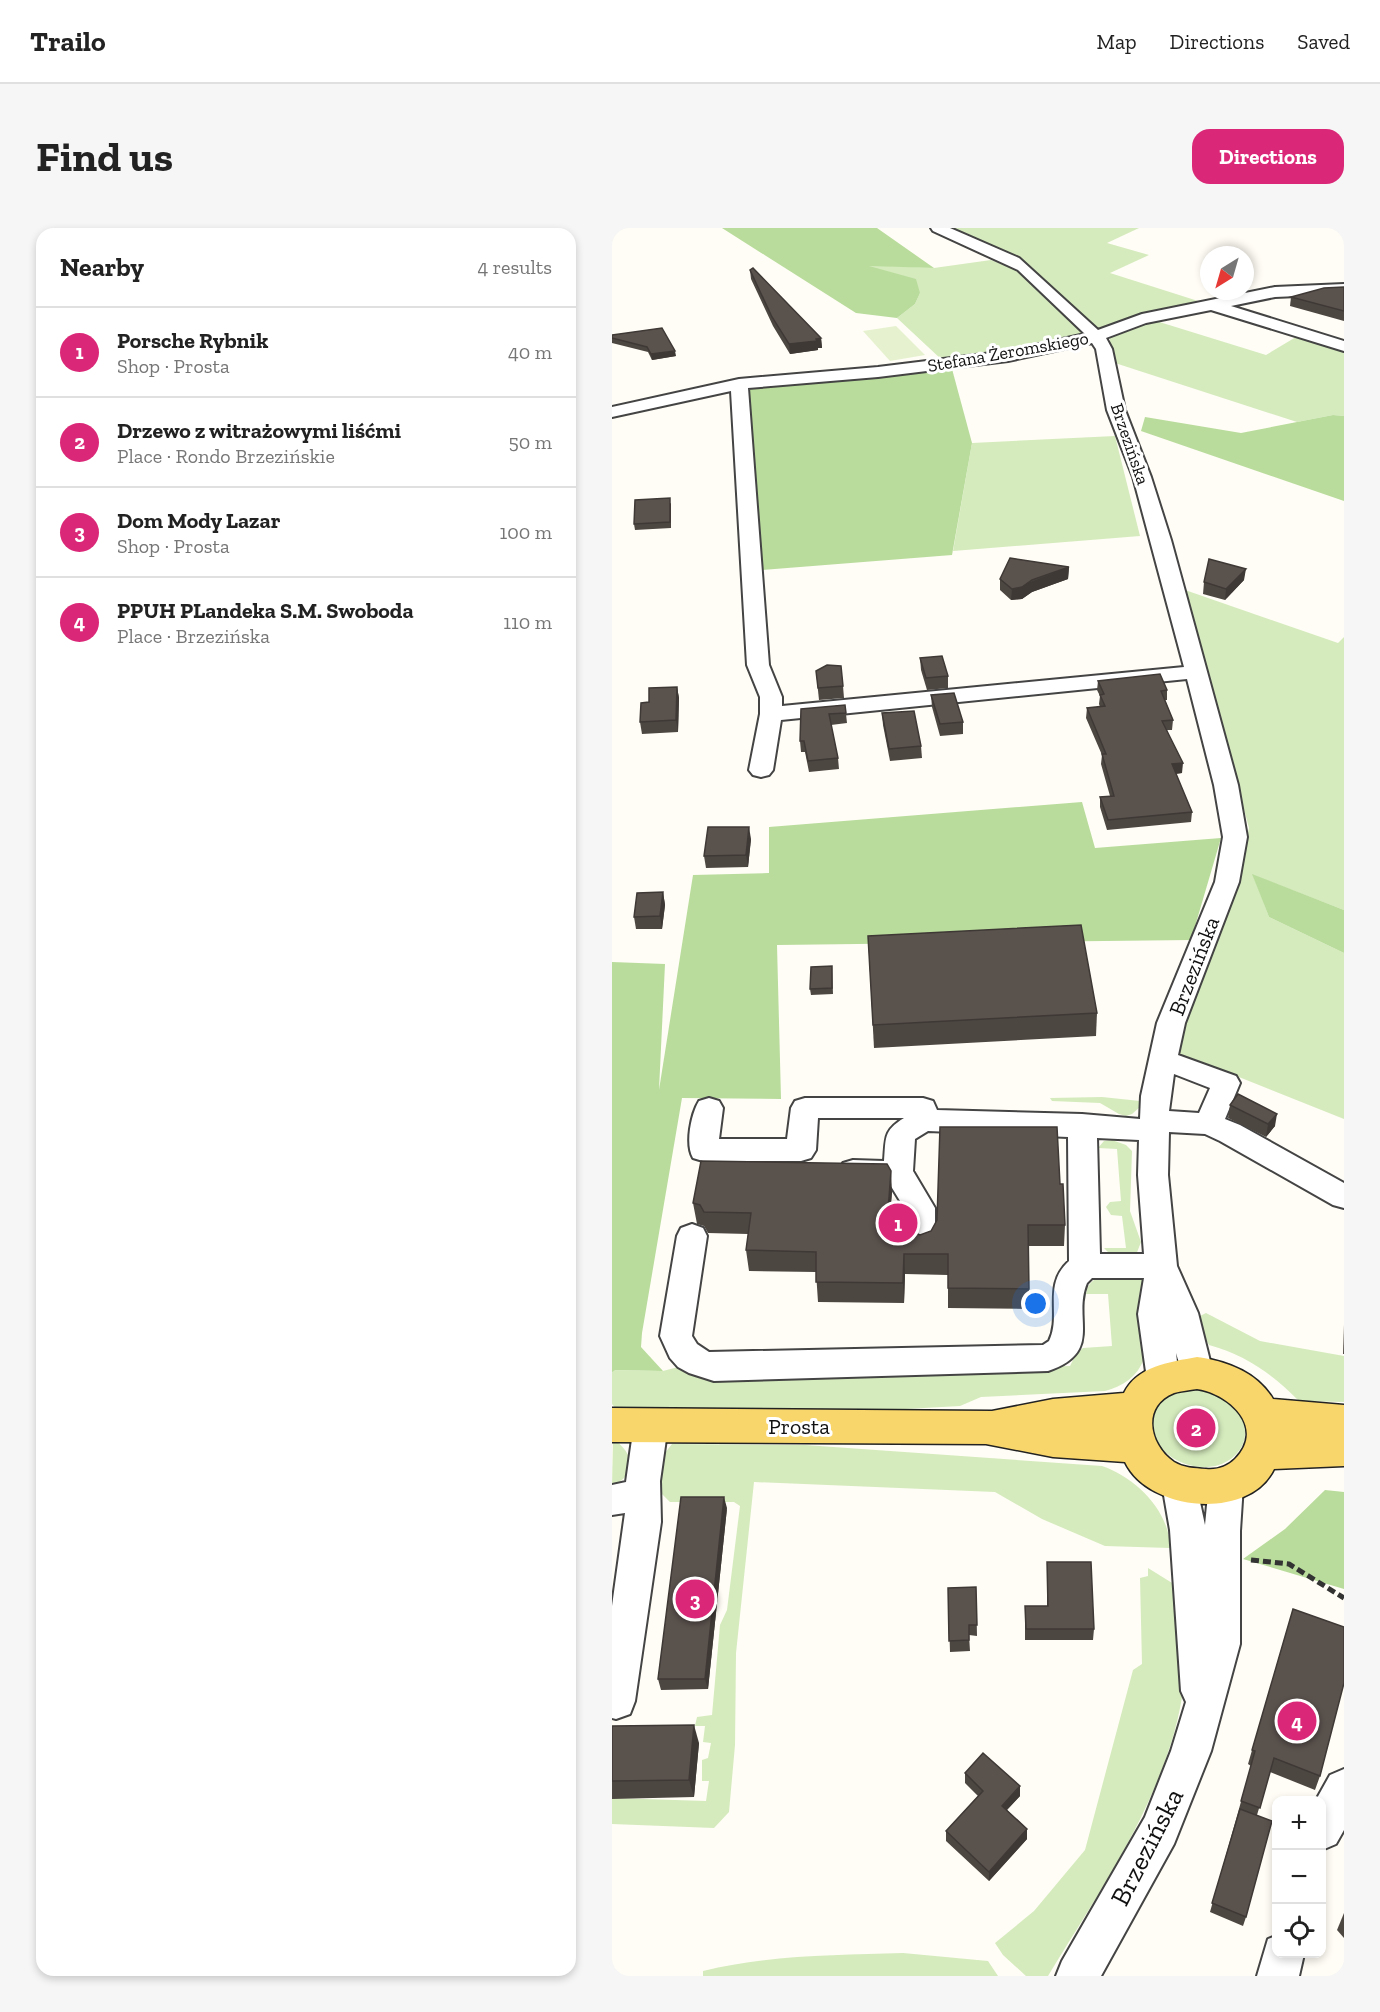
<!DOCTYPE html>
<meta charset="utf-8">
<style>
:root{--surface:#fff;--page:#f6f6f6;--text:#222;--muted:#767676;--line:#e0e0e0;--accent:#db2777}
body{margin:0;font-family:"Zilla Slab",serif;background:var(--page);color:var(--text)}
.controls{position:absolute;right:18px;bottom:18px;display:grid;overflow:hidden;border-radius:12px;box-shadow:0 3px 9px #0003}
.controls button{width:54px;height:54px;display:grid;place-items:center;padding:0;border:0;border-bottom:2px solid var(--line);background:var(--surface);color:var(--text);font:30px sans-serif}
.compass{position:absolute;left:588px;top:18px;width:54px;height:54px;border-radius:50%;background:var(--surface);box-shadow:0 3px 9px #0003;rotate:217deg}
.you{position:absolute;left:424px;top:1076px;width:21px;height:21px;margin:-15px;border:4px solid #fff;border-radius:50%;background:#1a73e8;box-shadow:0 0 0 9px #1a73e833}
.badge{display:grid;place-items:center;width:39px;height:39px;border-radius:50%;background:var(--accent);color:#fff;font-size:20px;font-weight:700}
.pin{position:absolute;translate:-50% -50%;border:3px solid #fff;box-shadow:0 2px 6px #0006}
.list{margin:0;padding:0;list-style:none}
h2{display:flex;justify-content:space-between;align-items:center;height:78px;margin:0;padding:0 24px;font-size:26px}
h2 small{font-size:20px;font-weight:400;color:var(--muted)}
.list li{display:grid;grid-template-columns:39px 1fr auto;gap:18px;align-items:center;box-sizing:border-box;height:90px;padding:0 24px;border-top:2px solid var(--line)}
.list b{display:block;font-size:22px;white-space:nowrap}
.list p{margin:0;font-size:20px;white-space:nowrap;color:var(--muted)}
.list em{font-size:20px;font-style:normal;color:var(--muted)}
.icon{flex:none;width:33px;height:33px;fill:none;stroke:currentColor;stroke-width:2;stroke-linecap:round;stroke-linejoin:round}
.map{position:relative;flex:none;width:732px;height:1748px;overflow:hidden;border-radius:18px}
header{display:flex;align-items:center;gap:36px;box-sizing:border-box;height:84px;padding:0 30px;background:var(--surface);border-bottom:2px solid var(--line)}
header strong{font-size:28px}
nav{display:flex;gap:33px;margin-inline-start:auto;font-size:21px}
.intro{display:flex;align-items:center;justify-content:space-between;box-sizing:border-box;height:144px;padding:0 36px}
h1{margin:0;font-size:42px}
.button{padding:15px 27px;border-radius:18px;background:var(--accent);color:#fff;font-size:21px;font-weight:700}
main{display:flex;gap:36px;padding:0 36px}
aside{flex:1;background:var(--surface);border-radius:18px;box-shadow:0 3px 9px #0003}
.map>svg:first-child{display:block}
</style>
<header>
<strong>Trailo</strong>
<nav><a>Map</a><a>Directions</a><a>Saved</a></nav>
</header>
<div class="intro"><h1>Find us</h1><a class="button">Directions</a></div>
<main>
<aside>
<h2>Nearby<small>4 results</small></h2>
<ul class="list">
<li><span class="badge">1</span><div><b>Porsche Rybnik</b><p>Shop · Prosta</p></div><em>40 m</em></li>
<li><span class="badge">2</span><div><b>Drzewo z witrażowymi liśćmi</b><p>Place · Rondo Brzezińskie</p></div><em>50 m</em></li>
<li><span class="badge">3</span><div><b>Dom Mody Lazar</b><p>Shop · Prosta</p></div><em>100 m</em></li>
<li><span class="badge">4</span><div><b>PPUH PLandeka S.M. Swoboda</b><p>Place · Brzezińska</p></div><em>110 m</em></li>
</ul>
</aside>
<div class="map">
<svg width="732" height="1748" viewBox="0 0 732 1748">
<rect width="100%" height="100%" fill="#fffdf5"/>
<g fill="#d5ebbd">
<path d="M334 0H527L495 15 537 27 498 45 586 73 525 86 530 88 485 103 416 38Z"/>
<path d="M379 32 412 45 472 106 330 132 285 90 303 76 308 65 254 37 322 40Z"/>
<path d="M541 92 654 127 684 109 732 124V188L721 187 685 194 503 135 498 120V109L511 101Z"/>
<path d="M503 208 528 308 341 323 360 215Z"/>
<path d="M573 362 726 415 732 409V682L641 647 657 689 732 725V891L582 831 563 827 623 656 637 600Z"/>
<path d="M438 870 490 869 528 873 529 878 520 886 514 888 507 886 488 875 440 873Z"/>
<path d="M500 912 514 917 520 923 518 983 529 1014 524 1027H499L492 1020H514L510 988 499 987 494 979 498 974 509 973 505 921 486 920 492 913Z"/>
<path d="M522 1047 530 1051 532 1131C525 1149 511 1158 493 1163L369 1169 348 1178 239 1184 5 1182 0 1176V1142L51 1143 70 1138 355 1141 458 1138 464 1126 471 1120 500 1118 496 1066H474C478 1042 504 1048 522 1047Z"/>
<path d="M594 1085 648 1113 732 1128V1174L687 1173C660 1146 634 1127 597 1117L585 1094 586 1089Z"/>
<path d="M586 1160C594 1162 606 1164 612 1169 633 1184 643 1212 620 1230 583 1259 514 1213 549 1174 553 1170 558 1165 563 1164 571 1162 579 1161 586 1160Z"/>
<path d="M1 1211C22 1225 26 1246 0 1258Z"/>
<path d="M60 1216 193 1217 490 1238C523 1249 558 1283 558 1320L493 1318 430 1291 383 1264 142 1254 124 1425 123 1517 117 1584 102 1600 0 1596V1570L94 1573 97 1553H90V1532L96 1530 99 1515 91 1514 93 1498H83L85 1489 100 1487 108 1397 115 1382 128 1278 122 1274H58L44 1260 49 1230Z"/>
<path d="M536 1340 573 1363C573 1393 575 1425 572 1455 560 1560 490 1659 436 1748H414L391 1727 383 1715 422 1683 473 1622 521 1442 530 1436 528 1350 536 1348Z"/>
<path d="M291 1725 376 1733 386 1748H91V1743C156 1727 224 1727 291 1725Z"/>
</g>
<g fill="#b9dc9c">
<path d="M110 0H265L322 40 257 38 304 51 308 65 303 76 285 90 244 85Z"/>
<path d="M340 141 360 215 340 327 150 342 137 157Z"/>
<path d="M721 187 732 188V273L529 203 533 189 629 205Z"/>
<path d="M470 574 483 620 609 610 579 712 165 717 169 871 70 870 30 1105 29 1119 51 1143 3 1142 0 1144V734L53 736 47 862 81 647 157 645V599Z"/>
<path d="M640 646 732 682V725L657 689Z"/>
<path d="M713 1262 732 1264V1361L631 1331 673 1301Z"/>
</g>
<path fill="#e6f2cf" d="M284 98 313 127 278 133 251 103Z"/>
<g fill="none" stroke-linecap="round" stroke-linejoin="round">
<defs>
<g id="minor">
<path d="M319 0H338L407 30 486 102 530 86 663 59 732 56V66L663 69 619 78 732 113V123L599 82 534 95 494 110 500 121 513 182 539 249 559 312 626 557 635 609 627 654 573 795 566 827 624 848 628 855 613 891 628 897 732 955V980L721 977 608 913 593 906 557 904 556 947 565 1038 586 1085 601 1145 597 1155 585 1159 573 1155 564 1125 567 1151 563 1161 551 1165 539 1161 535 1151 526 1086 532 1050H480L475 1055C460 1091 492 1124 436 1143L102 1153 77 1145 66 1139 58 1130 48 1108 65 1008 69 1000 80 996 91 1000 95 1008 80 1108 85 1116 97 1124 431 1117 437 1113C450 1087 430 1057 457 1033L456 909 316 903 303 911 301 943 323 980V1013L319 1021 308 1025 297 1021 293 1013V981L277 955 241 954 231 951 226 943 231 935 241 932 272 933C274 910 271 903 292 890H206L204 922 199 930 189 933H91L81 930C73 916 79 886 87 873L97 870 107 873 111 880 107 911H175L179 880 183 873 193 870H311L321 873 325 882 470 886 528 891 529 868 545 795 603 654 611 609 602 557 575 451 169 492 161 542 157 547 149 549 141 547 137 542 148 486V469L135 437 119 163 0 189V179L127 151 266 139 396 123 473 106 406 42 321 3ZM480 115 484 121 495 182 521 249 572 439 170 478V469L157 437 136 160 266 149 396 133ZM562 846 598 860 587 885 557 883ZM485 910 527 912 526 947 532 1026H488Z"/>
<path d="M39 1183 51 1187 56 1197 48 1253 49 1294 23 1473 18 1486 4 1491 0 1490V1378L13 1285 0 1287V1257L14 1254 22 1197 27 1187Z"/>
<path d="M567 1241 579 1245 584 1256 593 1297 597 1257 602 1246 614 1242 626 1246 631 1257 628 1303V1416L599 1523 562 1616 489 1748H444L450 1733 533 1589 559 1523 574 1474 569 1463 558 1302 550 1256 555 1245Z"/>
<path d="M732 1541V1602L724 1616 710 1622V1572H704L718 1547Z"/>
<path d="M664 1708V1726H692L687 1748H645L656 1711Z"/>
</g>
<path id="major" d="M585 1129C614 1133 645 1144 661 1171L732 1177V1238L662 1241C637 1293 537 1284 513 1234L441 1229 374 1216 0 1214V1180L380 1183 441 1171 512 1165C525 1138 558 1134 585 1129ZM585 1161C618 1166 654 1200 623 1231 615 1239 605 1242 594 1241 582 1240 572 1240 562 1234 537 1217 529 1178 562 1165 569 1163 578 1162 585 1161Z"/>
</defs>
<use href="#minor" stroke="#444" stroke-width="4"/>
<use href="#major" stroke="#222" stroke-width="3"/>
<path stroke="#333" stroke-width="5" stroke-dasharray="8 4" stroke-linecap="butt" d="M639 1332 677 1336 732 1370"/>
<use href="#minor" fill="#fff" fill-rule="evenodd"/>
<use href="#major" fill="#f9d66b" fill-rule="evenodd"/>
</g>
<g fill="#4d4742">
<path d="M138 42 209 110 210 120H206V122L178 126 161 98 139 51Z"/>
<path d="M732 59V93L678 78 679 69Z"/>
<path d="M0 107 64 128 40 132 36 124 0 115Z"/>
<path d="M59 275V300L23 302 22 296Z"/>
<path d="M457 339 456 351 420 364 410 371 399 372 388 362V351Z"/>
<path d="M632 352 613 372 591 366 592 354Z"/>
<path d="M308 430 336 448V460L315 462 309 442Z"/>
<path d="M204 443 231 458 232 470 207 472Z"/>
<path d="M486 453 555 462V472H553L561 492 560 502H555L570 545 564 546 580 584 579 594 495 602 488 579V569L498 568 489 536 490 527 474 490 475 480 488 479 487 476 488 468 485 462Z"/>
<path d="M65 459 67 470 66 504 30 506 28 494 37 474Z"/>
<path d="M319 467 351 494V506L328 508 320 479Z"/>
<path d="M233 477 235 495 219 497 226 530 227 541 197 544 193 524H189L188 513 189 481Z"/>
<path d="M270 485 309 518 310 530 278 533 271 497Z"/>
<path d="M139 611 136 639 94 640 92 628Z"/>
<path d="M51 664 53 677 50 701H24L22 689Z"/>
<path d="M256 708 485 785 484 808 262 820Z"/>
<path d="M220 738 221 766 199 767 198 761Z"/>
<path d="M618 877 663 898 654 909 616 890Z"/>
<path d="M448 956 453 997 452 1018H417V1081L336 1080V1047L293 1046 292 1075 206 1074 204 1044 137 1043 134 1022 136 1006 96 1005 92 998 85 996 81 975 280 964 278 983 290 994 294 1001 308 1007Z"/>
<path d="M732 1097V1126H731Z"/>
<path d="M115 1280 96 1461 49 1462 46 1451Z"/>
<path d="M435 1334 482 1401 481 1412H413V1378H435Z"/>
<path d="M364 1359 365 1408 357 1407 358 1423 338 1424 336 1360Z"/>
<path d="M681 1381 708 1548 703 1562 658 1544 645 1587 634 1689 631 1698 598 1684 639 1538 636 1536Z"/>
<path d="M0 1498 87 1515 82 1569 0 1571Z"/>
<path d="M353 1545 408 1568 395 1582 415 1601V1611L377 1653 334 1613V1603L366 1568 353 1555Z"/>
<path d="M732 1685V1710L725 1702Z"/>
</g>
<g fill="#3f3936">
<path d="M209 110 210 120H206V122L178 126 177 116Z"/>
<path d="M63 123 64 128 40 132 39 126Z"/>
<path d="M457 339 456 351 420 364 410 371 399 372 400 361Z"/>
<path d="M634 341 632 352 613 372 614 361Z"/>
<path d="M65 459 67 470 66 504 64 492Z"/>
<path d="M571 535 570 545 559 546 560 536Z"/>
<path d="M137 599 139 611 136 639 134 627Z"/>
<path d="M51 664 53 677 50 701 48 688Z"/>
<path d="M665 886 663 898 654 909 656 896Z"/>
<path d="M279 943 280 964 277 1004 276 983Z"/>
<path d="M292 1026 293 1046 292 1075 291 1055Z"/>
<path d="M112 1269 115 1280 96 1461 93 1451Z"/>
<path d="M82 1497 87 1515 82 1569 77 1552Z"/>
<path d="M408 1558V1568L390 1587V1578Z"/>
<path d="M415 1601V1611L377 1653V1644Z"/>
</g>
<g fill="#5a524d" stroke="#3f3936" stroke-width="1.5">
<path d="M141 40 209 110 204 111 205 113 177 116 160 89 138 42Z"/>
<path d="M732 59V83L679 69 712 60Z"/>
<path d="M50 100 63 123 39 126 35 119 0 110V107Z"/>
<path d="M58 270V294L22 296 23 272Z"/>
<path d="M398 330 457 339 420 352 410 359 400 361 388 351Z"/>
<path d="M597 331 634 341 614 361 592 354Z"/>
<path d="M330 428 336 448 314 450 308 430Z"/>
<path d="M215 437 229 438 231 458 206 460 204 443Z"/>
<path d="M548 446 555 462 549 463 561 492 550 493 571 535 560 536 580 584 496 592 488 569 502 568 490 526H494L475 480 493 478 488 467 492 466 486 453Z"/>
<path d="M65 459 64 492 28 494 29 475 37 474V460Z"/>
<path d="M342 465 351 494 328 496 319 467Z"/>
<path d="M233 477 234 485 217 486 226 530 196 533 192 513H188L189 481Z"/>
<path d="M302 483 309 518 277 521 270 485Z"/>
<path d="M96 599H137L134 627 92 628Z"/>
<path d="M51 664 48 688 22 689 25 665Z"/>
<path d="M469 697 485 785 261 797 256 708Z"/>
<path d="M220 738V760L198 761 199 739Z"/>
<path d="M626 866 665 886 656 896 618 877Z"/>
<path d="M328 899H445L448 956H451L453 997H416L417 1061 336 1060V1026H292L291 1055 204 1054V1024L134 1022 139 985 92 984 88 977 81 975 89 933 275 936 279 943 276 983 290 984V993L294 1001 308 1007 319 1003 325 992Z"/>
<path d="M69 1269H112L93 1451H46Z"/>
<path d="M435 1334H479L482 1401H414L413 1378H436Z"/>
<path d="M364 1359 365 1397H357V1412L337 1413 336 1360Z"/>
<path d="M681 1381 732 1399V1455L708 1548 662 1530 648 1580 629 1573 643 1523 640 1522Z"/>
<path d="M82 1497 77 1552 0 1553V1498Z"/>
<path d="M371 1525 408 1558 390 1578 415 1601 377 1644 334 1603 371 1563 353 1545Z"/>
<path d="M628 1581 660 1593 634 1689 600 1675Z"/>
</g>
<g text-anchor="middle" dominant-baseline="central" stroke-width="6" stroke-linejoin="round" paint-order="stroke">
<g font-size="18" fill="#111" stroke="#fff">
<text transform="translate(396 124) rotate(-10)">Stefana Żeromskiego</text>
<text transform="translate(518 216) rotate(71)">Brzezińska</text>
</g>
<g font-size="22" fill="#111" stroke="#fff">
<text transform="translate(582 738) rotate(-69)">Brzezińska</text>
<text x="187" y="1198">Prosta</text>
</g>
<g font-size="27" fill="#111" stroke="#fff">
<text transform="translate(535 1619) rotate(-63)">Brzezińska</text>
</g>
</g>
</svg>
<div class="controls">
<button>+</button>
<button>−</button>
<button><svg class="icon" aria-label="locate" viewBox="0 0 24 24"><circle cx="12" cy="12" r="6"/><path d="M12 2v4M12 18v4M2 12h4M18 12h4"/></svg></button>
</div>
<svg class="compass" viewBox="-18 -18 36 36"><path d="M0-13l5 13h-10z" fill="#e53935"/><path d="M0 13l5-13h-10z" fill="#767676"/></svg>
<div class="you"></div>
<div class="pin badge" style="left:286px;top:995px">1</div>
<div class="pin badge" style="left:584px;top:1200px">2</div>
<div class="pin badge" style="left:83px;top:1371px">3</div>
<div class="pin badge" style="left:685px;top:1493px">4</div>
</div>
</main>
